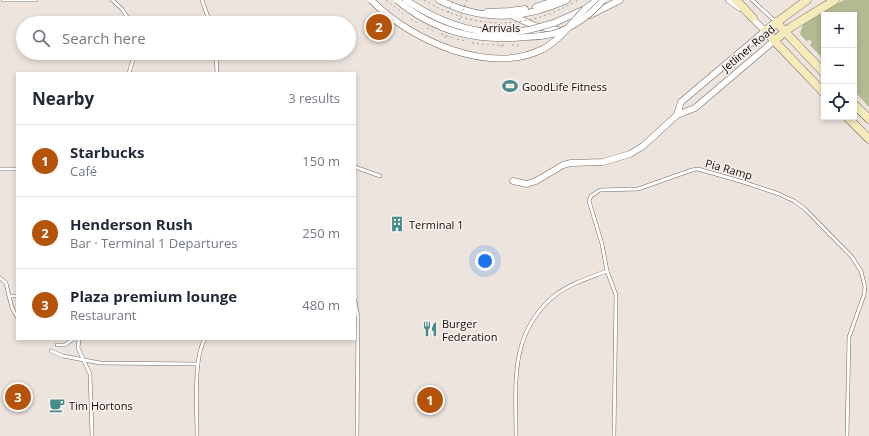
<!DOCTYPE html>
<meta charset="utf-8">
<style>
:root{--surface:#fff;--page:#f2f2f3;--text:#1f2937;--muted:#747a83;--line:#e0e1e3;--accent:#b45309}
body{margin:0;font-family:"Open Sans",sans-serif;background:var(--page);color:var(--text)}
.controls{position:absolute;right:12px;top:12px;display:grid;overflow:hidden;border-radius:0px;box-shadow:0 2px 6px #0003}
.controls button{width:36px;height:36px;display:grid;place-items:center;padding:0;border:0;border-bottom:1px solid var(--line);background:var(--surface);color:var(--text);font:20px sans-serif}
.you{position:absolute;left:485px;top:261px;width:14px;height:14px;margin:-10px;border:3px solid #fff;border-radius:50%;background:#1a73e8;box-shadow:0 0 0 6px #1a73e833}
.badge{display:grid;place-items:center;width:26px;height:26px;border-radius:50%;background:var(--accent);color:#fff;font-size:13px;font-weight:700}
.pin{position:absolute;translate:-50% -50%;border:2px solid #fff;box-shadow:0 1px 4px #0006}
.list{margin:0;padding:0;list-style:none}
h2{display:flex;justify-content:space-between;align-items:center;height:52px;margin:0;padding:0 16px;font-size:17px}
h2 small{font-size:13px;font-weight:400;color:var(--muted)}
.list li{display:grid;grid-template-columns:26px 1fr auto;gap:12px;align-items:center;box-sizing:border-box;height:72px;padding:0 16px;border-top:1px solid var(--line)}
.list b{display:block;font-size:15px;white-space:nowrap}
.list p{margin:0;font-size:13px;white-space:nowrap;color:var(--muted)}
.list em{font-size:13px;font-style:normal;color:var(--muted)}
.icon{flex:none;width:22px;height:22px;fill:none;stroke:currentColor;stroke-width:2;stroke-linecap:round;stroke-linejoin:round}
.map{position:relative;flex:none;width:869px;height:436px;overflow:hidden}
.search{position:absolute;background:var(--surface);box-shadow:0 2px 6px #0003;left:16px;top:16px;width:340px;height:44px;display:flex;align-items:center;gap:10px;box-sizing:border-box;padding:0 14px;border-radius:22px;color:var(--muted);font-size:15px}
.panel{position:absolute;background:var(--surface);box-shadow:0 2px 6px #0003;left:16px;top:72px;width:340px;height:268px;border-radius:0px}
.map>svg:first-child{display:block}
</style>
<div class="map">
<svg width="869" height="436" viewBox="0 0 869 436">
<rect width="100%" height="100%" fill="#ede4de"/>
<path fill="#b4ba92" d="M844 0H869V107L854 91V15H824V60L810 45 812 42 810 40 806 41 800 34 803 24 818 14Z"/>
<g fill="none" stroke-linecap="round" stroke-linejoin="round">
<defs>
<g id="lane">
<path d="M3 0H36"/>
<path d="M112 0 122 9 131 23"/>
<path d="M202 0 210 23"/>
<path d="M752 0 775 21"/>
<path d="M216 53 217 73"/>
<path d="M129 73 135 53"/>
<path d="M355 167 380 176"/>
<path d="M0 169H17"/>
<path d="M0 278 6 283 9 296H17"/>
<path d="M9 296 12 308 17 317"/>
<path d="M355 301 358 317 357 436"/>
<path d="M79 339 78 348 90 374 92 436"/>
<path d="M57 345H65L73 339"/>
<path d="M51 351 63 356 100 363 198 364"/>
<path d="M197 436C197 413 193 357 205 339"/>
<path d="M516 436C516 383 509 334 554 296 569 284 589 278 607 271"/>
<path d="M614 436 616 295 607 271 602 244 589 201 591 196 600 190 638 189 692 170 698 169 740 181 779 194 794 201 805 209 852 257 861 271 865 287 864 295 849 337 847 436"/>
</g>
<g id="street">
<path d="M439 0C484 22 522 20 567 0"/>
<path d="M729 0 740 8"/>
<path d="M536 7 556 0"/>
<path d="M487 12 509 11 525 9"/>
<path d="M590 15 620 0"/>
<path d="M513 16 535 26 558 30"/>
<path d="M554 23 585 9 597 0"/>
<path d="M677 115 681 102 765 31 750 16"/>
<path d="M513 181 527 184 536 181 563 165 571 163 603 162 630 154 643 146 677 115 695 108 775 40"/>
</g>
<g id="secondary">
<path d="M736 0 753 18"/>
<path d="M807 0 765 31 824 93"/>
<path d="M776 22 824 73"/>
<path d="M775 40 791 27 835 0"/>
<path d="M854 104 869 119"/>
<path d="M847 117 869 139"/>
</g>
</defs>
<use href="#lane" stroke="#726a66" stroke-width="4"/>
<use href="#street" stroke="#726a66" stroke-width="7"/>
<use href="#secondary" stroke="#726a66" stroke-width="9"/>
<g stroke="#a8a19c" stroke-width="1" stroke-dasharray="2 3" stroke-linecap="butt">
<path d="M375 19 378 16"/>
<path d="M445 38 446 36"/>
<path d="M501 45V49"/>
</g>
<use href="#lane" stroke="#fff" stroke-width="3"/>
<use href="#street" stroke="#fff" stroke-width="6"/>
<use href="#secondary" stroke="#f5eab9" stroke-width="8"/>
<defs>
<g id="street-bridge">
<path d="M371 0C410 40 489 76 543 49 560 40 572 22 585 9"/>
<path d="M397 0C435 32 477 42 526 37 535 37 544 36 553 34 572 28 591 15 603 0"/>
<path d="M406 0C443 25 483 39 528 30 537 28 546 25 554 23"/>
</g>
</defs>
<use href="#street-bridge" stroke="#726a66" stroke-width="7" stroke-linecap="butt"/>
<g stroke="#a8a19c" stroke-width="1" stroke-dasharray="2 3" stroke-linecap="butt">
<path d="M386 0 405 15"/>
<path d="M424 0C474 31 528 30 578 0"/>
<path d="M448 13 453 0"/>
<path d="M411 19 419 24"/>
<path d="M459 20 467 0"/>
<path d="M427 28 435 32"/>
<path d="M441 34 454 38"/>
<path d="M457 39 465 41"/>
<path d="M472 43 490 45H507"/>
<path d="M512 45H519"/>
</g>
<use href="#street-bridge" stroke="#fff" stroke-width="6"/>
</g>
<defs>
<symbol id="stadium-bare" viewBox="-9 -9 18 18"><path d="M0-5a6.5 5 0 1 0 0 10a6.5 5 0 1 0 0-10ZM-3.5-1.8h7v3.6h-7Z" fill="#438b8c" stroke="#faf1ec" stroke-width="2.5" paint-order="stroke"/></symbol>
<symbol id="building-bare" viewBox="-9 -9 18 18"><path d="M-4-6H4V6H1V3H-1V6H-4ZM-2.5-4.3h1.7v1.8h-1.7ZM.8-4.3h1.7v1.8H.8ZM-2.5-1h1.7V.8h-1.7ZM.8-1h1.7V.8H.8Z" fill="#438b8c" stroke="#faf1ec" stroke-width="2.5" paint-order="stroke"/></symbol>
<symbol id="restaurant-bare" viewBox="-9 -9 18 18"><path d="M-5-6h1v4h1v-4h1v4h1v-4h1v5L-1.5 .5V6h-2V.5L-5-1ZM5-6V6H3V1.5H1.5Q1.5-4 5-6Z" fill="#438b8c" stroke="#faf1ec" stroke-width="2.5" paint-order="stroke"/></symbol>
<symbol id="cafe-bare" viewBox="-9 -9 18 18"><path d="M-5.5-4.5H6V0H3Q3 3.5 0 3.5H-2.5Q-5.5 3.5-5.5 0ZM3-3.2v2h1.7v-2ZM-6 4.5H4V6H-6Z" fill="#438b8c" stroke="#faf1ec" stroke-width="2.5" paint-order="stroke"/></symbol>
</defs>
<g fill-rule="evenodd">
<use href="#stadium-bare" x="499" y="75" width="22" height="22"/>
<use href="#building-bare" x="386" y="213" width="22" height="22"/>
<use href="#restaurant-bare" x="419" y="318" width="22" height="22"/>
<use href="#cafe-bare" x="46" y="394" width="22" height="22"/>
</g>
<g text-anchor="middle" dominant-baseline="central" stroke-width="3" stroke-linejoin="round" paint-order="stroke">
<g font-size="11" fill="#100d0c" stroke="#faf1ec">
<text x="501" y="27">Arrivals</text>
<text transform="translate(748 48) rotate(-40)">Jetliner Road</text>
<text transform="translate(729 169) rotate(16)">Pia Ramp</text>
</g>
<g font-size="11" fill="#100d0c" stroke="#faf1ec" text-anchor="start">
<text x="522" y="86">GoodLife Fitness</text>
<text x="409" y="224">Terminal 1</text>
<text x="442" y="323">Burger<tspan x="442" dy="13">Federation</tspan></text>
<text x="69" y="405">Tim Hortons</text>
</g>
</g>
</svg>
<div class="controls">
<button>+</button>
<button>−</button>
<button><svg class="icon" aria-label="locate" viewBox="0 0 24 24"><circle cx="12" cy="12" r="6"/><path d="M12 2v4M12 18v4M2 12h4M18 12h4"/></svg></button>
</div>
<div class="you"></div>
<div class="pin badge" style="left:430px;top:400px">1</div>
<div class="pin badge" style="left:379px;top:27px">2</div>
<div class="pin badge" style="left:18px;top:397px">3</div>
<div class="search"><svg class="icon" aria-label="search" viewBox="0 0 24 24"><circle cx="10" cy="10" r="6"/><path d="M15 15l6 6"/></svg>Search here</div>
<section class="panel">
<h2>Nearby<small>3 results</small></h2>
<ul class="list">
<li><span class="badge">1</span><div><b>Starbucks</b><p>Café</p></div><em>150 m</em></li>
<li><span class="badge">2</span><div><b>Henderson Rush</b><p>Bar · Terminal 1 Departures</p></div><em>250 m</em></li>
<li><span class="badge">3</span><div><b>Plaza premium lounge</b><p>Restaurant</p></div><em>480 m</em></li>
</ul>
</section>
</div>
